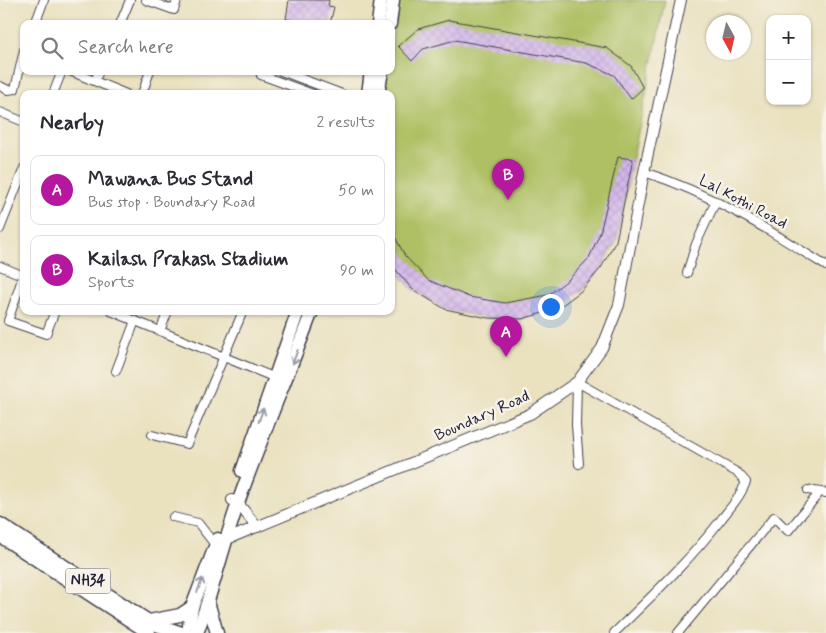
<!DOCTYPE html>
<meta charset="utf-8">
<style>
:root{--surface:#fff;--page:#f2f2f3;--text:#2b2b33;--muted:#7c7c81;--line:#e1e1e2;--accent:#b5179e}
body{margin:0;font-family:Mynerve,sans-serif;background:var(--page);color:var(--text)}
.controls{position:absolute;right:15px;top:15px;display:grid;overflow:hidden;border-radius:10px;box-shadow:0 1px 4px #0004}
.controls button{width:45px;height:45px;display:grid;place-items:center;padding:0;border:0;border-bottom:1px solid var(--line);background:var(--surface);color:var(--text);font:25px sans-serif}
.compass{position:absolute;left:706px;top:15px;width:45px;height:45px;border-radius:50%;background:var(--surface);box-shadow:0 1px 4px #0004;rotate:172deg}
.you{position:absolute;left:550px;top:306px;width:18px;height:18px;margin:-12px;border:4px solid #fff;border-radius:50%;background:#1a73e8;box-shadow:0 0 0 8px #1a73e833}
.badge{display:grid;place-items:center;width:32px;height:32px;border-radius:50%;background:var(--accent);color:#fff;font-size:16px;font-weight:700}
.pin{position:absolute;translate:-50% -41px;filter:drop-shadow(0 1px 2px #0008)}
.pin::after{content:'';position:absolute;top:26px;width:18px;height:15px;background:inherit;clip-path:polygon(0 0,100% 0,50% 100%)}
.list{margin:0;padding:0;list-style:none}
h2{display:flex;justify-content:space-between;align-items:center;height:65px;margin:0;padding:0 20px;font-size:21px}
h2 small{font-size:16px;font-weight:400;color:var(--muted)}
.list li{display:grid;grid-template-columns:32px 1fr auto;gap:15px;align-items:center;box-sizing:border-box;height:70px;margin:0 10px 10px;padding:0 10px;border:1px solid var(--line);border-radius:10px}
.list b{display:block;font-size:19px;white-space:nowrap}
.list p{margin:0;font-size:16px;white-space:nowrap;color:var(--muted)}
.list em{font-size:16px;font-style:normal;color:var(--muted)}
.icon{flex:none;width:28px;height:28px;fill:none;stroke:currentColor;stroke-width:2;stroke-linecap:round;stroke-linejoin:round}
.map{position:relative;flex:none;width:826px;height:633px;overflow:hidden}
.search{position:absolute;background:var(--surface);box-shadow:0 1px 4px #0004;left:20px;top:20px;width:375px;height:55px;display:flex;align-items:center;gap:12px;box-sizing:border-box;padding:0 18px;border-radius:10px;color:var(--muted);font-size:19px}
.panel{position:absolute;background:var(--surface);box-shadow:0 1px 4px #0004;left:20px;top:90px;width:375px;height:225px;border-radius:10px}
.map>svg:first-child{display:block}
</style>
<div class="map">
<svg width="826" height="633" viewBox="0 0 826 633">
<defs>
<pattern id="building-cross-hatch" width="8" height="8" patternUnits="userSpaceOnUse" patternTransform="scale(1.25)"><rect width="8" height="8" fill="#d3b6eb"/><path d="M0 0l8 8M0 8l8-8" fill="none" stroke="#b59cca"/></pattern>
</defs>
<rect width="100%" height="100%" fill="#f7f3e8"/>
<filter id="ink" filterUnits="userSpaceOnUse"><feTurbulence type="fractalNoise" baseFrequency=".02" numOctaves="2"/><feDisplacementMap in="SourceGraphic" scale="10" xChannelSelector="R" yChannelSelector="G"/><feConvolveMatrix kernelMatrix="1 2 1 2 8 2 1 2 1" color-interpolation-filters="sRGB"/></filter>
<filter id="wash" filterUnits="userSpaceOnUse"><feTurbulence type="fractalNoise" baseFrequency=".0096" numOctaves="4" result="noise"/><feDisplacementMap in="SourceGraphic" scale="20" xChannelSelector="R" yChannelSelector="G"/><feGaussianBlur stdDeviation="1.12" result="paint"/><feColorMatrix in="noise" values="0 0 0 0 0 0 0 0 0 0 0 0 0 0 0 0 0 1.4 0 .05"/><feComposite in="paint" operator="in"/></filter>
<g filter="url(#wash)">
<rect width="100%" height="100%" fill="#eae1bf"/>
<path fill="#aec063" stroke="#68714f" d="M398 0H665L616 241 601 268 581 291 522 319 488 318 445 309 412 289 391 264V94H384L388 71H391V47Z"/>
<g id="blocks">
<g fill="url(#building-cross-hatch)">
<path d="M289 0H329L328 6 334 7 330 24H307L286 19Z"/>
<path d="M449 20 607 48 631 66 643 88 631 99 614 75 586 63 455 40 423 49 412 61 398 46 418 29Z"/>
<path d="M618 157 633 159 616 241 601 268 581 291 557 309 522 319 488 318 445 309 412 289 391 264 392 228 394 235 405 256 428 280 469 297 505 303 548 295 568 280 589 258 600 233Z"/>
</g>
</g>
</g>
<g filter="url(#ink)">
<use href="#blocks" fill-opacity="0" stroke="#403f4f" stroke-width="1"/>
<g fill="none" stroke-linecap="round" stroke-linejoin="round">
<defs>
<g id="minor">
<path d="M146 0 174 10 177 0"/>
<path d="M35 24 44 0"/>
<path d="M120 24 130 0"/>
<path d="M70 71 126 94"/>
<path d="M262 71 261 75 313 94"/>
<path d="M281 71 342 94"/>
<path d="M95 81 99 71"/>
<path d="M0 86 8 90 15 89 24 50"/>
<path d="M53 94 62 71"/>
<path d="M142 94 150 71"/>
<path d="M0 112 24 122"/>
<path d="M644 172C710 193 768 229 826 266"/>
<path d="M0 229 24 168"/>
<path d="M0 266 24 276"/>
<path d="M687 273 696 244 716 201"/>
<path d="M23 276 8 321 46 334 55 311"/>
<path d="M111 311 278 379"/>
<path d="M160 331 168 311"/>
<path d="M116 371 135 321"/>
<path d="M152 435 187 444 243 311"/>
<path d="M579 464 576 425 577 382 738 473 746 482C741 495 732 506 723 517 691 559 652 596 614 633"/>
<path d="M808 490 826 493"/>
<path d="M173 517 198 523 216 546"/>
<path d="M678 633 774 517 788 531 820 492"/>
</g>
<g id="tertiary">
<path d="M232 500 238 503 257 527"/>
<path d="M223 539 225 540 530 414 577 382 602 348 619 305 644 172 681 0"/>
</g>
<g id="primary">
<path d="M378 24 381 0"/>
<path d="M390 24 393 0"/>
<path d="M368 94 371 71"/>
<path d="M378 94 382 71"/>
<path d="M242 471 298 311"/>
<path d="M208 602 217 633"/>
<path d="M188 632 192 607 218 539"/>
<path d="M197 633C213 590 223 546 238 503 261 438 288 375 312 311"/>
</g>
<g id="trunk">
<path d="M0 524 153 624 179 632"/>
<path d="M0 536 149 633"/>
<path d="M149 621 180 615 192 607"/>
</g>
</defs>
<use href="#minor" stroke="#403f4f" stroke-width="10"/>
<use href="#tertiary" stroke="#403f4f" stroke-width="12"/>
<use href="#primary" stroke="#403f4f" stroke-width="15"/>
<use href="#trunk" stroke="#403f4f" stroke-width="15"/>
<use href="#minor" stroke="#fff" stroke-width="8"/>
<use href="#tertiary" stroke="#fff" stroke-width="10"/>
<use href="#primary" stroke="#fff" stroke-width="12"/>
<use href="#trunk" stroke="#fff" stroke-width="12"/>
</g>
<defs><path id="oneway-shaft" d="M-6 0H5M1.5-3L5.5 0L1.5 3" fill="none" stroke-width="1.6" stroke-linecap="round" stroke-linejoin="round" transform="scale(1.25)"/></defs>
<g stroke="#9c9ca7">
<use href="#oneway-shaft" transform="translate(295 357) rotate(111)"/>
<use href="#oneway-shaft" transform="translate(261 415) rotate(-71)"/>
<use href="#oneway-shaft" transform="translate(200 585) rotate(-69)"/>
</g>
</g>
<g text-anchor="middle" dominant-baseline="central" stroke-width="5" stroke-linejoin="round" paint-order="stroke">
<rect fill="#f7f3e8" stroke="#62616f" stroke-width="1" x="65.5" y="568.5" width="45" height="25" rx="4"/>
<g font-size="15" font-weight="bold" fill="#22223b">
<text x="88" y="581">NH34</text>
</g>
<g font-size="16" fill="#22223b" stroke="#f7f3e8">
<text transform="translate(743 202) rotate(28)">Lal Kothi Road</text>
<text transform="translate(482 416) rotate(-24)">Boundary Road</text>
</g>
</g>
</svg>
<div class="controls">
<button>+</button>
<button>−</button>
</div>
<svg class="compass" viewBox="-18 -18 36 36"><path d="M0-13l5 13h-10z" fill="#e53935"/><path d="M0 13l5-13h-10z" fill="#7c7c81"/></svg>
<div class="you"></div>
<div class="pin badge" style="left:506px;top:357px">A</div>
<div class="pin badge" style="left:508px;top:200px">B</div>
<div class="search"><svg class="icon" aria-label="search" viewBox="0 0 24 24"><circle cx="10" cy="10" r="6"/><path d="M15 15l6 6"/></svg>Search here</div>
<section class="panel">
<h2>Nearby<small>2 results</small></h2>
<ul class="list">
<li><span class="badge">A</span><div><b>Mawana Bus Stand</b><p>Bus stop · Boundary Road</p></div><em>50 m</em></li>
<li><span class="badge">B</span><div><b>Kailash Prakash Stadium</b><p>Sports</p></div><em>90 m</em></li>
</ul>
</section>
</div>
